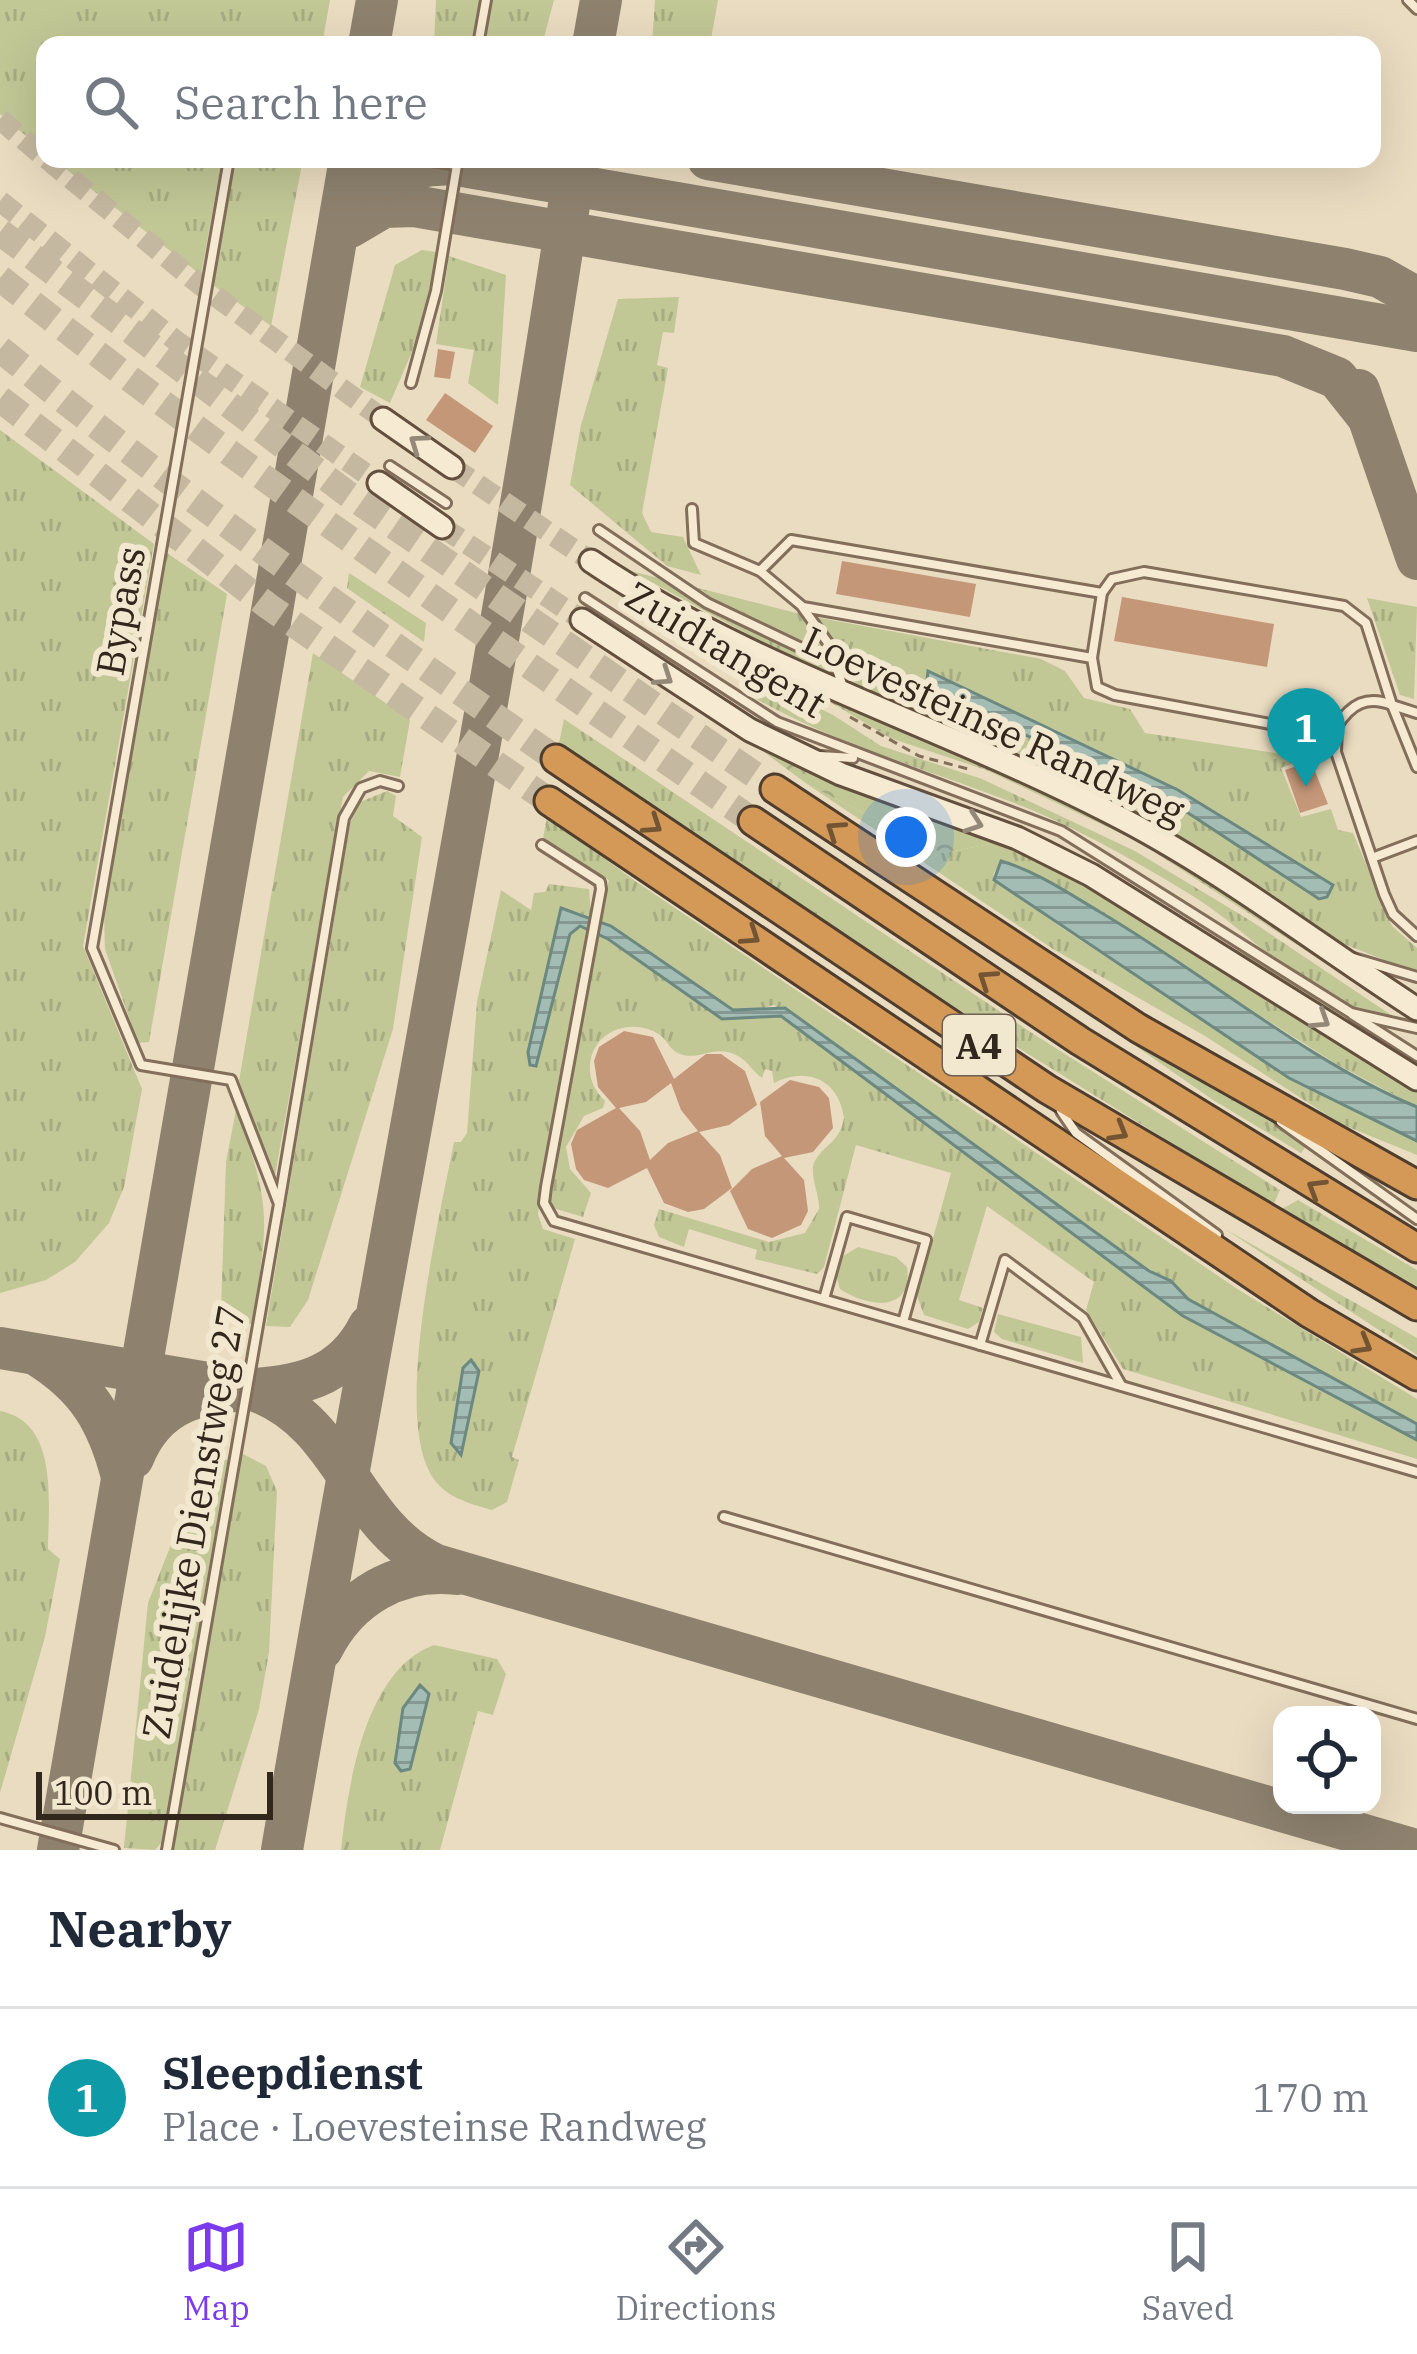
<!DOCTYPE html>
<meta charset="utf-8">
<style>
:root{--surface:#fff;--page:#f6f6f7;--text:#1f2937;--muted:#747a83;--line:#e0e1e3;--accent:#7c3aed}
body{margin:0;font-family:"IBM Plex Serif",serif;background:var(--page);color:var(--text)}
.controls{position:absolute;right:36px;bottom:36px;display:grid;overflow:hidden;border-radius:24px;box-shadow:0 12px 48px #0002}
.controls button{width:108px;height:108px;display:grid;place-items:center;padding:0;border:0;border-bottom:3px solid var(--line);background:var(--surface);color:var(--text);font:60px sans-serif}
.scale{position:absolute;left:36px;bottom:30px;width:237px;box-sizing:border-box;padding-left:12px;border:6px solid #32271d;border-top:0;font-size:33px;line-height:42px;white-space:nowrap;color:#32271d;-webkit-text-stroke:9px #f2e7cf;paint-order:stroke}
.you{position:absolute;left:906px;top:837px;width:42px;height:42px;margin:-30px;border:9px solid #fff;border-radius:50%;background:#1a73e8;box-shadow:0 0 0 18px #1a73e833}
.badge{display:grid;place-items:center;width:78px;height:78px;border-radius:50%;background:var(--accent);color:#fff;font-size:39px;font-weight:700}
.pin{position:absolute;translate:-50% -99px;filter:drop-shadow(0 3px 6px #0008)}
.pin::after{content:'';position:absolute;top:63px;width:42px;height:36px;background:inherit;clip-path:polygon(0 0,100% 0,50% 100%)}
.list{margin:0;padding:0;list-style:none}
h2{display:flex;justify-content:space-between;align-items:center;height:156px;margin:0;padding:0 48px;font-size:51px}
h2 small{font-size:39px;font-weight:400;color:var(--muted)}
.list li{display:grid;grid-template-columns:78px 1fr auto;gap:36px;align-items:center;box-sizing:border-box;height:180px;padding:0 48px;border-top:3px solid var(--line)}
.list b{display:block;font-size:45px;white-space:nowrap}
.list p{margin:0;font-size:39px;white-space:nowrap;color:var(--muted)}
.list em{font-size:39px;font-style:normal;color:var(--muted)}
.icon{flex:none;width:66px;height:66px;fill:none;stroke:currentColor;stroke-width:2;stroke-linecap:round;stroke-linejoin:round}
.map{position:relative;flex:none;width:1417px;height:1850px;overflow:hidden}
.search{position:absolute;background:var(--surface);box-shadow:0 12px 48px #0002;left:36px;right:36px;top:36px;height:132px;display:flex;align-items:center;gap:30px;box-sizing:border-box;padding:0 42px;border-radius:24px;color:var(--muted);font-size:45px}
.sheet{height:336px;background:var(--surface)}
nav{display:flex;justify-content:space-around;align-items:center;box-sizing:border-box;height:168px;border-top:3px solid var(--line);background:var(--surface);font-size:33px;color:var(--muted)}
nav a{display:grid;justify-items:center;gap:6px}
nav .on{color:var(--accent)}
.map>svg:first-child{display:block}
</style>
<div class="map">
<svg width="1417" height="1850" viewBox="0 0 1417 1850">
<defs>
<pattern id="grass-tufts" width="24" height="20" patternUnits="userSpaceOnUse" patternTransform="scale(3)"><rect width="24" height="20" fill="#c2c796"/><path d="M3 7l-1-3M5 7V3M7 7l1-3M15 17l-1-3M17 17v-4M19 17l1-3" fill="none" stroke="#a7ab81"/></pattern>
<pattern id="forest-crowns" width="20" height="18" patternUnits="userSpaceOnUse" patternTransform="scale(3)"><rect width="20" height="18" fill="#c2c796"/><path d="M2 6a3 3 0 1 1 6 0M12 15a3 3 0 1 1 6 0" fill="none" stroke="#a7ab81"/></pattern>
<pattern id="water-rules" width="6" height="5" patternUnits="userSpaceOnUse" patternTransform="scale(3)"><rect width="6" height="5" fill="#a3bcb4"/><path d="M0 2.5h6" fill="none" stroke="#859992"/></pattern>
</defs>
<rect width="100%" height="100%" fill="#eadcc1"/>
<g fill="url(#grass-tufts)" fill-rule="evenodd">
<path d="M0 0H330L322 45H45V152L0 114Z"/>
<path d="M436 0H480L472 45H434Z"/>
<path d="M492 0H554L542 45H484Z"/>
<path d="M655 0H718L710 45H652Z"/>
<path d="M53 159H222L201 275Z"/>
<path d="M239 159H303L271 326 213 285 232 172Z"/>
<path d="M422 250 436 252 427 317 390 403 360 387 395 265Z"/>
<path d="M449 256 506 275 498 405 468 383 474 350 436 344Z"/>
<path d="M679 297 674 333 663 332 657 365 668 368 642 513 651 532 683 537 701 575 667 566 570 485 581 425 618 299Z"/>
<path d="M0 430 154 544 83 946 142 1089 124 1187 109 1223 75 1262 46 1280 0 1293Z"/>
<path d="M167 553 227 594 149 1042 138 1043 105 949 104 916Z"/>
<path d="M631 571 804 615 1041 659 1065 671 1084 698 1130 709 1145 733 1307 758 1281 768 1301 817 1331 809 1338 830 1353 833 1392 926 1417 948V973L1334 940 1152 826 836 682ZM926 689 1054 729 1179 790 1332 885 1319 899 1173 803Z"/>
<path d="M349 573 426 623 424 642 347 588Z"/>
<path d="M1367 598 1417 607 1414 699 1400 695Z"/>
<path d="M673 626 1142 837 1417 1013V1023L1139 842 986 770 890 738 837 706Z"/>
<path d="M313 653 410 720 400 777 369 771 343 797 274 1181 239 1081Z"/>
<path d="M762 680 833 715 881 746 982 779 1135 851 1251 921 1397 1019C1320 1016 1258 937 1196 898 1144 866 1090 835 1034 811 939 772 842 748 753 697Z"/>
<path d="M564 719 1035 1035 1280 1190 1273 1206 988 1029 559 743Z"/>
<path d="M807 784 942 853 1002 842 1046 862 1142 913 1417 1089V1107L1338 1065 1041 877 1001 861 993 875 1059 926 1290 1078 1417 1141V1155L1341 1124 1205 1036 1053 949Z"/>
<path d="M387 791 396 796 393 816 422 837 393 1029 308 1300 290 1327 266 1326 350 823 360 802Z"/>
<path d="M547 816 635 881 1239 1290 1417 1399V1424L1188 1299 1171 1281 1149 1271 774 1005 746 1013 733 1010 600 921 609 880 543 839Z"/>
<path d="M549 884 589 889 591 917 574 911 528 1052 536 1066 570 934 580 926 588 931 538 1214 543 1229 575 1239 512 1457 519 1460 507 1502 492 1510C468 1503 443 1497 430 1473 394 1407 440 1216 454 1142H461L467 1133 477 1002 501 890 531 910 534 893 545 892Z"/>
<path d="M598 934 722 1019 774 1014 789 1022 1183 1316 1417 1440V1459L1123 1369 1086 1310 1094 1282 987 1206 959 1300 983 1308 979 1322 968 1329 924 1315 917 1296 951 1173 856 1145 824 1267 817 1274 755 1259 757 1250 689 1229 684 1247 659 1237 654 1225 659 1209 769 1242 805 1233 819 1209C820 1194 807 1172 816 1159 827 1143 840 1141 844 1118 839 1080 807 1066 774 1083L772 1071 765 1069 762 1078C752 1071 747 1059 734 1054 714 1045 698 1061 680 1054 669 1050 669 1042 660 1035 636 1018 598 1028 591 1058 587 1075 593 1089 605 1101L603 1108 584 1116 566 1147 570 1169 591 1193 583 1217 553 1208 549 1197Z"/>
<path d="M1239 947 1417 1061V1069L1235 954Z"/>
<path d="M1054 989 1311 1139 1301 1153 1213 1100Z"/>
<path d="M236 1110C273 1207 268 1223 252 1324L233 1320 221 1309 226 1162Z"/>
<path d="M1298 1200 1417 1270V1286L1280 1210Z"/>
<path d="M1225 1229 1417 1338V1355Z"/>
<path d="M858 1247 896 1257 907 1267C913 1313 869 1308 840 1289L836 1275 840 1258Z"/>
<path d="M998 1314 1081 1337 1083 1363 1002 1339 994 1332Z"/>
<path d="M0 1411C60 1422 48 1505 48 1549L60 1559 45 1637 0 1793Z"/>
<path d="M241 1453 266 1466 277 1491 269 1652 259 1709 215 1850H173Z"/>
<path d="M228 1459 161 1843 155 1850 124 1848 148 1603 195 1484 206 1470Z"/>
<path d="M434 1645 497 1659 506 1674 493 1715 478 1711 440 1850H341C348 1785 365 1670 434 1645ZM420 1685 429 1694 410 1769 402 1771 395 1763 396 1742Z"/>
</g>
<path fill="url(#forest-crowns)" d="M760 749 869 797 1002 842 942 853 807 784Z"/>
<g fill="url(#water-rules)" stroke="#6b8981" stroke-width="3">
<path d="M928 671 1178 790 1333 885 1327 897 1319 899 1173 803 926 689Z"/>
<path d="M1001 861C1036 871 1068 893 1100 912 1204 973 1307 1061 1417 1107V1141L1289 1078 994 880Z"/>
<path d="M561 908 611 926 733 1010 785 1008 1149 1271 1171 1281 1188 1299 1417 1424V1440L1183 1316 781 1016 722 1019 608 939 580 926 570 934 536 1066 530 1065 528 1052Z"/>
<path d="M471 1360 479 1371 461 1455 451 1443 463 1368Z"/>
<path d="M420 1685 429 1694 410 1769 401 1771 395 1763 403 1708Z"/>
</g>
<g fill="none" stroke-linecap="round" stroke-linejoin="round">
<g stroke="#8e826f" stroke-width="42">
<path d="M369 45 377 0"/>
<path d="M593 45 601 0"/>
<path d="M708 159 1345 269 1380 277 1417 298"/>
<path d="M350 227 384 207 414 206 1283 356 1337 378 1368 417"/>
<path d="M341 229C364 183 407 161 457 165L1417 331"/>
<path d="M1359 390 1417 559"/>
<path d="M0 1348 256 1391C345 1424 352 1526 436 1565L1416 1850"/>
<path d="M40 1357C87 1387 107 1420 121 1473"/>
<path d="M133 1458C180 1340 312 1438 369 1326"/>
<path d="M322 1649C348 1597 399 1567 457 1574"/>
<path d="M58 1850 350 159"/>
<path d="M282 1850C378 1286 491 725 576 159"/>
</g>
</g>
<g fill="#c59779" fill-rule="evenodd">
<path d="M438 349 455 352 450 379 434 377Z"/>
<path d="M445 393 493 426 475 453 426 420Z"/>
<path d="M842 561 976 584 970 617 836 594Z"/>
<path d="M1122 597 1274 624 1267 667 1114 641Z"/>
<path d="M1311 761 1328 804 1300 813 1285 770Z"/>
<path d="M624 1031 653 1037 674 1079 706 1054H721L745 1071 757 1105 729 1125 699 1132 720 1155 732 1188 704 1209 688 1212 664 1203 647 1168 608 1188 584 1180 576 1169 571 1144 577 1130 616 1108 598 1087 594 1061 599 1047ZM671 1083 681 1110 698 1131 668 1143 650 1160 640 1131 619 1108 646 1102Z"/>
<path d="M790 1080 819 1087 829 1098 833 1128 813 1152 784 1158 804 1180 808 1211 801 1225 772 1238 748 1229 730 1191 752 1169 782 1156 765 1136 760 1102Z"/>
</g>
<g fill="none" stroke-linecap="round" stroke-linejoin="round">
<g stroke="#c5b8a0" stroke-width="21" stroke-dasharray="21 10" stroke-linecap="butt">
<path d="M0 119 45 158"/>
<path d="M47 159 199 284 383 419"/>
<path d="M0 201 175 340 379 483"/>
<path d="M452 467 591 561"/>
<path d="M442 527 582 620"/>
</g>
<g stroke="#c5b8a0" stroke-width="27" stroke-dasharray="27 14" stroke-linecap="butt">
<path d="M0 232 345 492 775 789"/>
<path d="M0 278C243 471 499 644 753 821"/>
<path d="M0 349C179 495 367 627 556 759"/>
<path d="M0 399 268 606 549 801"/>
</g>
<defs>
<g id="lane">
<path d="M1408 0 1417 9"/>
<path d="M478 45 486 0"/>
<path d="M419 159 457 165"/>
<path d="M411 383 436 291 458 159"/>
<path d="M390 466 446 503"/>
<path d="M692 509 694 543 760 571 803 607 1092 658 1097 687 1115 695 1335 736"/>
<path d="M599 530 707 603 837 665"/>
<path d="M760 571 791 540 1102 593 1112 579 1144 572 1344 606 1366 623 1392 705 1417 713"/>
<path d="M585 598 777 722 1061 831 1351 1013 1417 1028"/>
<path d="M803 608 828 643 844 690"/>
<path d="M1092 658 1102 593"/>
<path d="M820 756 853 758"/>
<path d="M1417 767 1392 705C1367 695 1351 704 1337 726L1336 752 1384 894 1393 914 1417 936"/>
<path d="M542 845 600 882 601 889 546 1187 544 1203 554 1221 1417 1472"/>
<path d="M1372 858 1417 841"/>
<path d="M1350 957 1417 977"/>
<path d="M1353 1015 1417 1056"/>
<path d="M1061 1111 1076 1133 1217 1235"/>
<path d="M1281 1122 1417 1219"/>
<path d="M279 1204 344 818 361 788 380 781 398 786"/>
<path d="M824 1299 847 1217 926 1240 903 1322"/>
<path d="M980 1345 1005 1260 1083 1318 1121 1385"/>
<path d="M724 1517 1417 1719"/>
<path d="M0 1818 114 1850"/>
<path d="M167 1850 279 1204 231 1080 141 1065 92 948 229 159"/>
</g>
<g id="secondary">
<path d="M383 419 452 467"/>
<path d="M379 483 442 527"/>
<path d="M591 561C751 669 938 724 1109 812 1218 867 1315 943 1417 1009"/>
<path d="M582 620 750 730 841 774 1017 838 1091 875 1417 1079"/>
</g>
<g id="highway">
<path d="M556 759 1047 1089 1417 1306"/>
<path d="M775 789 1138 1028 1417 1185"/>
<path d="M549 801 1309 1313 1417 1376"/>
<path d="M753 821 1080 1041 1417 1248"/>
</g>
</defs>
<use href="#lane" stroke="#826e5a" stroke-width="14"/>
<use href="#secondary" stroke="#634f3d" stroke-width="27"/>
<use href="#highway" stroke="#4f3d2e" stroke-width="33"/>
<path stroke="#826e5a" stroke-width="3" stroke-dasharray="9 6" stroke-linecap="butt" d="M850 717 919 756 972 770"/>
<use href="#lane" stroke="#f6ead3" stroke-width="8"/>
<use href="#secondary" stroke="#f6ead3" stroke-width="21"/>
<use href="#highway" stroke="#d49956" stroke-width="27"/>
</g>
<defs><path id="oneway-chevron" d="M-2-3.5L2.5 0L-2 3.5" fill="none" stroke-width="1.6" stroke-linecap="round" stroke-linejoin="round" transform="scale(3)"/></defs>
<g stroke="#948878">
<use href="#oneway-chevron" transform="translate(418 443) rotate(-145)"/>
<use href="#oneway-chevron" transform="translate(664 677) rotate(34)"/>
<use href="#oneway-chevron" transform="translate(974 823) rotate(19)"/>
<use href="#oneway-chevron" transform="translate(1321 1020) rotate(33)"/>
</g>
<g stroke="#735534">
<use href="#oneway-chevron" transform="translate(653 825) rotate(34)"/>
<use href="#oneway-chevron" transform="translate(835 830) rotate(-146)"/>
<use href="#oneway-chevron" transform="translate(751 936) rotate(34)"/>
<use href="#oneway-chevron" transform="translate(987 979) rotate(-146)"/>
<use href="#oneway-chevron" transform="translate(1119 1132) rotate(30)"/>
<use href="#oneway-chevron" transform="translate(1316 1188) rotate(-149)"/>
<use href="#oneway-chevron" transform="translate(1363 1345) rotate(30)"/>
</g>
<g text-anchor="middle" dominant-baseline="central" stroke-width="12" stroke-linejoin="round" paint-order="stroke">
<rect fill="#f2e7cf" stroke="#6c6152" stroke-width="3" x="943" y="1015" width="72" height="60" rx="9"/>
<g font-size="36" font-weight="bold" fill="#32271d">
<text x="979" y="1045">A4</text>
</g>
<g font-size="39" fill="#32271d" stroke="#f2e7cf">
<text transform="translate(120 611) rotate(-80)">Bypass</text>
<text transform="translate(726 649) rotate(31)">Zuidtangent</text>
<text transform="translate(994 725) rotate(25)">Loevesteinse Randweg</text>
<text transform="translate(193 1522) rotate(-80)">Zuidelijke Dienstweg 27</text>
</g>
</g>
</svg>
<div class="controls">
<button><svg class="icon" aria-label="locate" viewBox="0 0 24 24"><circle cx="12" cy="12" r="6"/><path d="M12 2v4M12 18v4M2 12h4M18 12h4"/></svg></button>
</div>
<div class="scale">100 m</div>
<div class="you"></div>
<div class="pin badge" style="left:1306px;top:787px;background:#0f9aa8">1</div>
<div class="search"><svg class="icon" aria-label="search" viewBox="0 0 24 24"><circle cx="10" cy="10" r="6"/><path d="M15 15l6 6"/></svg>Search here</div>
</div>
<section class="sheet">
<h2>Nearby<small></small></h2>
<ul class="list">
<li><span class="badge" style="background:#0f9aa8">1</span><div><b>Sleepdienst</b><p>Place · Loevesteinse Randweg</p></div><em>170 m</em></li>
</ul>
</section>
<nav>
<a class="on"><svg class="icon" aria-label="map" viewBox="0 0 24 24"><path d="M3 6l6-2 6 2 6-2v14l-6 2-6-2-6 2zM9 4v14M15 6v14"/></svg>Map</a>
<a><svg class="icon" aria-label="directions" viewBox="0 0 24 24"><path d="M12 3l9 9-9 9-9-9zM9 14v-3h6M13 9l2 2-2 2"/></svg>Directions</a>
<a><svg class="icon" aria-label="saved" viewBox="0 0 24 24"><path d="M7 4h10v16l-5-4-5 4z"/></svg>Saved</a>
</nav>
